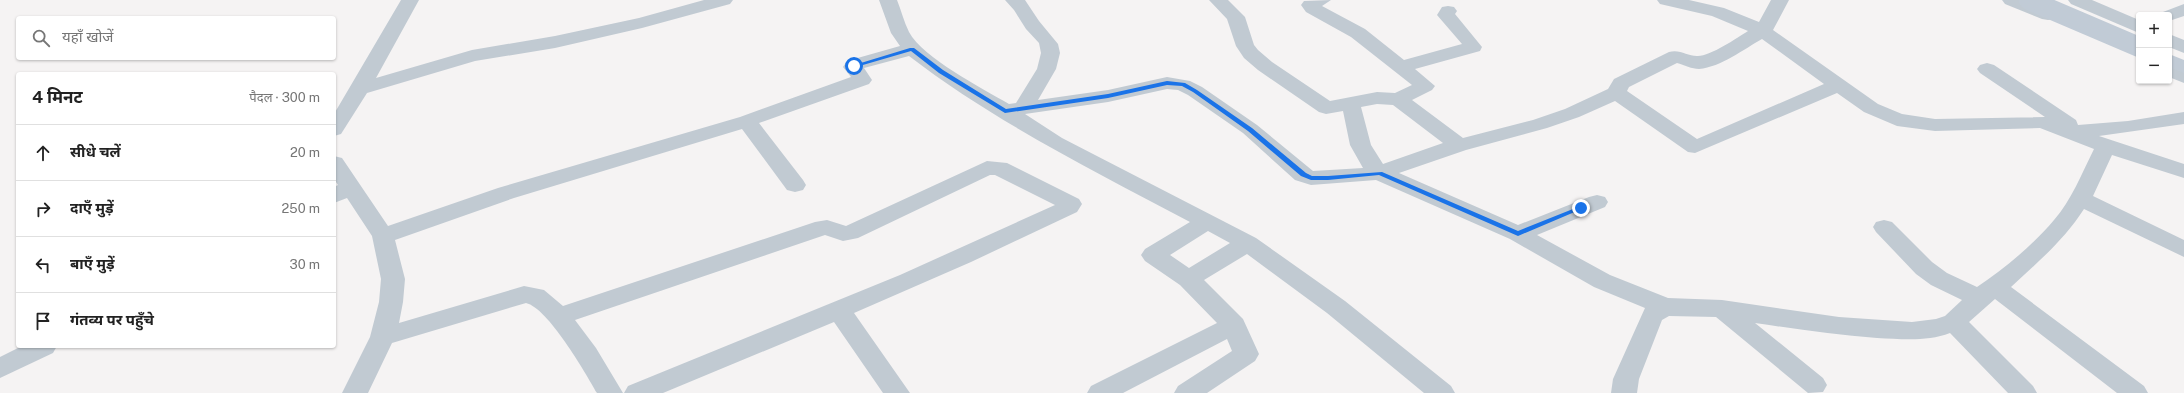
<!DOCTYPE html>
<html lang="hi">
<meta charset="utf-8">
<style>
:root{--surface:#fff;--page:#f2f2f2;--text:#222;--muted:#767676;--line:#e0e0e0}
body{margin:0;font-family:"Public Sans","Noto Sans Devanagari",sans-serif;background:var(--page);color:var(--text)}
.controls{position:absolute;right:12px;top:12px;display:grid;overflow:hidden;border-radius:4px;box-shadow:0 1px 3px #0004}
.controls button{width:36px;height:36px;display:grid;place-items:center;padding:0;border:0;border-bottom:1px solid var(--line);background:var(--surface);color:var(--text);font:20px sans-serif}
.stop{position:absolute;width:12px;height:12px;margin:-9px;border:3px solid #1a73e8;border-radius:50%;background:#fff}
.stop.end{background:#1a73e8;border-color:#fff;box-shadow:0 1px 4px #0008}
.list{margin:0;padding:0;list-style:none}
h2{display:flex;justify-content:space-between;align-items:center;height:52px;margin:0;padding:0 16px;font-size:17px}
h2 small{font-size:13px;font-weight:400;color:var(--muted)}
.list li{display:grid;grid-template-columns:26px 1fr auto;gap:12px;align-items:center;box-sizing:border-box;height:56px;padding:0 16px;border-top:1px solid var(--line)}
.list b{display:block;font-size:15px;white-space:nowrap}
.list em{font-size:13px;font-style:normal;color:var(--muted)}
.icon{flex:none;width:22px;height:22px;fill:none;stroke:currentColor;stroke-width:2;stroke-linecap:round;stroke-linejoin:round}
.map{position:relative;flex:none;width:2184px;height:393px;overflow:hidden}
.search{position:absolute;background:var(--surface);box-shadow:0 1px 3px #0004;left:16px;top:16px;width:320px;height:44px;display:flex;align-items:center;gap:10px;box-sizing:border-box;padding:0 14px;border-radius:4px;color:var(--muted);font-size:15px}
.panel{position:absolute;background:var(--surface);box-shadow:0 1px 3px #0004;left:16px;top:72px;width:320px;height:276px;border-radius:4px}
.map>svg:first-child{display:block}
</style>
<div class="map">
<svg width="2184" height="393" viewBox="0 0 2184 393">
<rect width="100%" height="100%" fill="#f5f3f3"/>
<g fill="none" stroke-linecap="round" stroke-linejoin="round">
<g fill="#c1cad2" fill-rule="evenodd">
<path d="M401 0H419L376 78 472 50 555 36 639 18 704 0H733L730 4 642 28 555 48 475 61 367 93 341 134 334 136V114Z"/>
<path d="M879 0H897C901 10 904 22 909 32 923 58 982 88 1009 104L1016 103 1037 69 1041 53 1039 43 1026 29 1014 10 1005 0H1025L1039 21 1058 44 1060 53 1056 69 1038 100 1108 90 1167 77 1190 81 1202 87 1257 125 1313 171 1363 168 1350 145 1343 111 1326 114 1319 112 1258 70 1244 58 1236 46 1227 19 1209 0H1228L1245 17 1254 45 1258 50 1272 62 1330 101 1377 92 1395 93 1412 85 1351 37 1306 12 1301 5 1304 1 1331 0 1322 6 1365 29 1404 60 1462 44 1437 15 1442 7 1448 6 1454 7 1457 11 1455 14 1482 47 1480 51 1415 69 1435 86 1432 90 1412 100 1463 138 1533 120 1565 109 1608 89 1614 79 1669 52C1680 49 1687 56 1697 56 1709 57 1737 38 1748 31L1712 16 1660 4 1657 0H1689L1724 8 1759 22 1771 0H1789L1773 30 1878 104 1902 114 1935 119 2045 117 1980 73 1977 69 1980 65 1987 63 1994 65 2076 120 2078 125 2128 121 2184 112V124L2099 136 2184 164V178L2112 155 2093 196 2184 240V257L2084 209C2064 240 2038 262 2011 287L2144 386 2148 393H2117L1995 299 1969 322 2033 386 2037 393H2008L1950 333C1927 342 1901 339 1877 338 1836 335 1796 329 1755 323L1823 378 1827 385 1823 392 1808 393 1716 317 1669 316 1662 320 1639 379 1637 393H1611L1613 379 1645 308 1594 287 1510 239 1376 180 1311 185 1295 180 1243 133 1188 95 1178 90 1167 89 1108 102 1025 114 1062 138 1256 238 1345 301 1451 386 1455 393H1424L1327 313 1247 254 1204 280 1243 319 1259 354 1255 361 1207 393H1174L1178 386 1232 351 1227 339 1123 393H1087L1091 386 1217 323 1180 285 1145 261 1141 255 1145 249 1190 222C1094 171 995 122 909 56L864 68 872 80 869 84 759 123 803 180 806 185 803 190 795 192 787 190 742 129 514 198 395 240 405 279 403 302 399 323 524 286 544 290 563 306 815 222 827 220 846 226 987 161 1007 163 1079 199 1082 204 1077 212 971 262 854 313 910 393H883L834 322 663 393H624L628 386 900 275 1055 205 995 175H990L858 238 843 241 825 235 575 320 596 348 623 393H597C585 372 548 308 526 303L392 343 368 393H342L370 337 379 302 381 279 372 236 347 198 334 203V187L338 185 334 179V156L342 158 388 226 498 188 740 117 851 77 843 67 847 61 900 46 891 33ZM1762 39 1824 84 1697 139 1627 91 1629 87 1677 63C1684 65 1692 69 1699 69 1721 67 1744 49 1762 39ZM1837 93 1864 112 1897 126 1935 131 2040 128 2094 149C2082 173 2071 201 2054 220 2033 245 2004 269 1977 287L1947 273 1932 262 1892 222 1884 220 1876 222 1873 227 1876 232 1916 274 1931 285 1962 300 1945 316 1936 319 1912 322 1839 317 1722 300 1668 298 1610 275 1537 235 1605 207 1608 202 1605 197 1597 195 1589 197 1518 225 1399 173 1466 150 1547 128 1579 117 1615 101 1688 152 1695 153ZM1377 104 1393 105 1443 143 1383 164 1371 145 1361 107ZM1208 231 1230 243 1189 268 1170 255Z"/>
<path d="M2002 0H2027L2054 11 2057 15 2054 19 2048 20 2042 19 2005 4Z"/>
<path d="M2068 0H2092L2139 20V33L2071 4Z"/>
<path d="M2184 4V16L2169 21V15H2161L2163 12Z"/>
<path d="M2169 34 2184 40V53L2169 47Z"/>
<path d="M2169 64 2184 70V83L2169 77Z"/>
<path d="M22 346H57L53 353 0 378V357Z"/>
</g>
<path fill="#c1cbd6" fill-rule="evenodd" d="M2169 54 2184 60V73L2169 67Z"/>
<path stroke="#c1cbd6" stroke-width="20" d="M2029 0 2139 47"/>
</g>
<path fill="#1a73e8" d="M910 48H914L943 70 1006 109 1108 94 1167 81 1185 83 1197 90 1252 128 1306 173 1312 176H1328L1382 172 1518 231 1578 207 1584 208 1518 236 1379 175 1328 180H1311L1301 176 1248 131 1193 92 1182 86 1167 85 1108 98 1005 113 939 73 911 51 856 67 851 66Z"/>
</svg>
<div class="controls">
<button>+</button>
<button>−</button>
</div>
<div class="stop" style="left:854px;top:66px"></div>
<div class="stop end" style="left:1581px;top:208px"></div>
<div class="search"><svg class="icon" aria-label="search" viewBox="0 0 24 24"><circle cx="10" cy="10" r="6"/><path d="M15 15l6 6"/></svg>यहाँ खोजें</div>
<section class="panel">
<h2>4 मिनट<small>पैदल · 300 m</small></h2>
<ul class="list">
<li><svg class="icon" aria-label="ahead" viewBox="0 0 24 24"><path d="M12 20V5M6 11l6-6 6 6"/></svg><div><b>सीधे चलें</b></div><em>20 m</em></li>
<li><svg class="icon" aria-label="right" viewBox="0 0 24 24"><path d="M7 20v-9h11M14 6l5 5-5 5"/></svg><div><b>दाएँ मुड़ें</b></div><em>250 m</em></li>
<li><svg class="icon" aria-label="left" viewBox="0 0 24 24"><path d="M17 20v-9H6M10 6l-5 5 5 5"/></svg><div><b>बाएँ मुड़ें</b></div><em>30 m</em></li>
<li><svg class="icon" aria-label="arrive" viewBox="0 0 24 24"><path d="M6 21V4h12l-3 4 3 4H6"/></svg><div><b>गंतव्य पर पहुँचे</b></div></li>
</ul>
</section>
</div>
